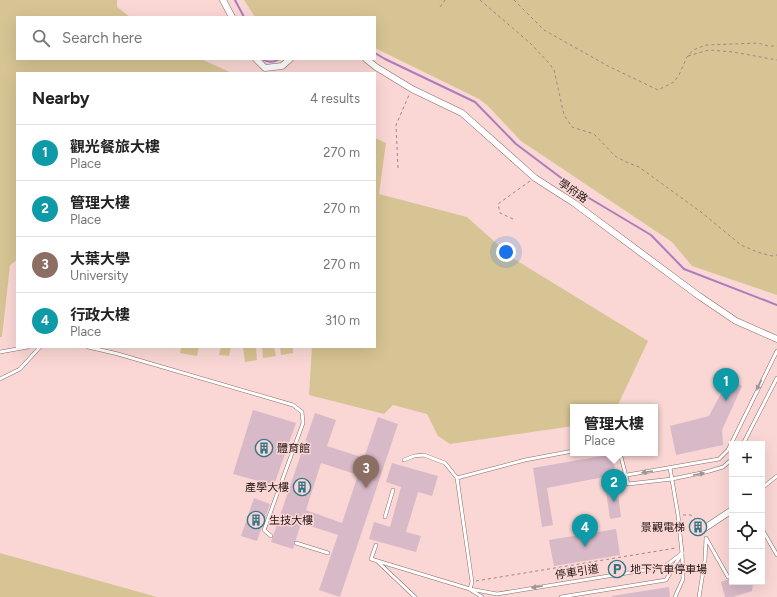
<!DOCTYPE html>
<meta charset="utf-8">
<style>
:root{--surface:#fff;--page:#f6f6f6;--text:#222;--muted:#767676;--line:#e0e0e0;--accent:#0b8043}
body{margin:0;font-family:Figtree,"Noto Sans TC",sans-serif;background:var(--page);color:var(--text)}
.controls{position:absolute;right:12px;bottom:12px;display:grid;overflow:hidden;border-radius:0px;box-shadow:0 4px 16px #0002}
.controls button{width:36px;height:36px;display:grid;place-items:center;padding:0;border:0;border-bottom:1px solid var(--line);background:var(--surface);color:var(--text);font:20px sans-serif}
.you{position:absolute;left:506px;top:252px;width:14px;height:14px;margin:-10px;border:3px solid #fff;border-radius:50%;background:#1a73e8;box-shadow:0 0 0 6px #1a73e833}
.badge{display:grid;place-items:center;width:26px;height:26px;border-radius:50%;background:var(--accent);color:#fff;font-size:13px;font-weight:700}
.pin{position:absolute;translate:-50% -33px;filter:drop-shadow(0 1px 2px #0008)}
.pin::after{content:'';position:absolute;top:21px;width:14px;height:12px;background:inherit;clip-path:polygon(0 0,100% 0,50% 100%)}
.popup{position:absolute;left:570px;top:404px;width:88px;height:52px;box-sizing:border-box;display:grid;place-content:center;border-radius:0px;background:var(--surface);filter:drop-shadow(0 1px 3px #0005);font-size:13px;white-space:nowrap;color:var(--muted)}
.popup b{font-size:15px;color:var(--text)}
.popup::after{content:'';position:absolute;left:50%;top:100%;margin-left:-8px;border:8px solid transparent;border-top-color:var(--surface)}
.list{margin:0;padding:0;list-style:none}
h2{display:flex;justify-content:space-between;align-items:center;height:52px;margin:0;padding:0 16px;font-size:17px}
h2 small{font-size:13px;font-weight:400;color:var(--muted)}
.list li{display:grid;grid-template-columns:26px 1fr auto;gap:12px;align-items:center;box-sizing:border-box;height:56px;padding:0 16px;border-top:1px solid var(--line)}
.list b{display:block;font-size:15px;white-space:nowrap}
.list p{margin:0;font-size:13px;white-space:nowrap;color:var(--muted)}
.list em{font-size:13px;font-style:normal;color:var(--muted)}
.icon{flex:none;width:22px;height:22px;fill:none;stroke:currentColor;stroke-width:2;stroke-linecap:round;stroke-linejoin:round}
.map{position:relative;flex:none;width:777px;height:597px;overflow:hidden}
.search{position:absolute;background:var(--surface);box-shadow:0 4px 16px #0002;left:16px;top:16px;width:360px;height:44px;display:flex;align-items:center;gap:10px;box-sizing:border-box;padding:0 14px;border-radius:0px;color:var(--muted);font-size:15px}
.panel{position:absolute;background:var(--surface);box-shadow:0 4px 16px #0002;left:16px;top:72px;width:360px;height:276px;border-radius:0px}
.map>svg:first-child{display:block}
</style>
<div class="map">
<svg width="777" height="597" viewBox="0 0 777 597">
<rect width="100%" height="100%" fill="#fad7d4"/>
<g fill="#d7c494">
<path d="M0 0H117V7L130 17H17V59H201L232 73H17V260L10 265 2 337H0Z"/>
<path d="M244 0H777V295L692 266 672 242 521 141 487 105 479 99 375 48V17H255Z"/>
<path d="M375 138 386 143 379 194 467 217 514 259 648 341 617 407H573V426L450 444 438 436 427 414 393 405 384 414 309 395 312 347H375Z"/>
<path d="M181 347H199L197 356 180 353Z"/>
<path d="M221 347H231L229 356 219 355Z"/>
<path d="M243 347H256L257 360 245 362Z"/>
<path d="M262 347H274L276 356 263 358Z"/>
<path d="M280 347H293V353L281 355Z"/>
<path d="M0 553 157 597H0Z"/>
</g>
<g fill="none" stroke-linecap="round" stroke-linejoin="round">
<g stroke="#ab7dbc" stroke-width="2">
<path d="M235 0 244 17"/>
<path d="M375 53 385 59 475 102 516 144 584 195 651 235 684 269 777 305"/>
<path d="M262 59C268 63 273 63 280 59"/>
</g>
</g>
<g fill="#d8b9c7" fill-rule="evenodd">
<path d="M729 378 742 386 722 430 723 445 676 455 670 426 709 416Z"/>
<path d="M253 410 296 423 274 485 233 474Z"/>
<path d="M315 413 336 420 327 446 364 458 378 417 398 424 340 597 319 590 338 535 301 523 293 549 271 542ZM321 463 358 475 342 523 306 510Z"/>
<path d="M613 454 621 517 610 519 604 477 547 488 553 525 542 527 533 468Z"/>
<path d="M392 463 438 476 432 496 418 492 406 532 421 536 416 552 369 539 374 522 390 527 401 487 386 482Z"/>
<path d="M254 498 270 504 257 541 241 536Z"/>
<path d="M698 522 703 528 699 531 694 526Z"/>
<path d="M616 529 620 555 554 566 549 540Z"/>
<path d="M732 578V582H753L752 591 733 597H725L721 582Z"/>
<path d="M669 587 670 597H612V596Z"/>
</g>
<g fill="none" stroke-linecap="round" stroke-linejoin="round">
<defs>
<g id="lane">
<path d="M88 347 118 354 293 405 302 412 303 423 264 530 271 536"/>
<path d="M0 352 28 347"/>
<path d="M0 379 20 369 40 347"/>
<path d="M743 444 777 378"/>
<path d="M620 453 628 484 672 479 706 472 723 467 732 459"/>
<path d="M404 460 414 456 424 455 445 463 457 478"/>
<path d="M627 475 719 459 728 450 777 351"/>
<path d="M762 488 777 476"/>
<path d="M385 517 393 490"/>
<path d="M762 529 777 555"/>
<path d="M296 543 328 553"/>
<path d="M376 545 371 559 470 589 472 582 457 478 525 460 573 451"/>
<path d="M378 562 415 597"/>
<path d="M470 589 497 594 664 567 681 554"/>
<path d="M471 590 482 597"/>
<path d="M561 597 666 580 682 553 678 515 670 468"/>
<path d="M675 597 683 579 682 553"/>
<path d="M699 597 705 560 706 538 728 577"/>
</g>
<g id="street">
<path d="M223 0 232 17"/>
<path d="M256 59 265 68 282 66 290 59"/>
<path d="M366 59 376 67 412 89 462 113 535 178 574 203 699 296 736 321 777 339"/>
<path d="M705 528 732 510"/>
</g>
</defs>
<use href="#lane" stroke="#8a6b69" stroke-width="4"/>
<use href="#street" stroke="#8a6b69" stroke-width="7"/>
<g stroke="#9f8584" stroke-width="1" stroke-dasharray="3 3" stroke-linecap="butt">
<path d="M480 0 530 43 549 63 554 70 564 115 572 127 594 134 615 156 626 162 639 167 701 212 741 245 757 252 772 256 777 255"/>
<path d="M514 0 544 30 608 66 658 90 674 82 679 75 687 57 693 50 706 45 758 43 768 46H777"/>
<path d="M440 7 445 0"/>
<path d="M688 56 709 50 733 52 777 60"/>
<path d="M398 168 396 125 409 95"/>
<path d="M513 219 500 213 498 204 530 181"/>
<path d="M683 515H691L700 523"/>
<path d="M476 581 676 548"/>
</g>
<use href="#lane" stroke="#fff" stroke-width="3"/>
<use href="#street" stroke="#fff" stroke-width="6"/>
</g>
<defs><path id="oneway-solid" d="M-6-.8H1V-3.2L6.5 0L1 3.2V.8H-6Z"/></defs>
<g fill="#9b9696">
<use href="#oneway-solid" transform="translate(759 385) rotate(116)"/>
<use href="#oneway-solid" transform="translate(647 472) rotate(171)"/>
<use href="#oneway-solid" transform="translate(699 474) rotate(-11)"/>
<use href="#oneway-solid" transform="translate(537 587) rotate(171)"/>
</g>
<defs>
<symbol id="building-ring" viewBox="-11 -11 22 22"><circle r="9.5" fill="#fad7d4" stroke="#347688" stroke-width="1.5"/><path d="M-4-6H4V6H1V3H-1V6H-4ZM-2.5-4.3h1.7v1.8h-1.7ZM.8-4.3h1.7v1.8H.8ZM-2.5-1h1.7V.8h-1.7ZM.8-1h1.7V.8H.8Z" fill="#347688"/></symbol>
<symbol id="parking-ring" viewBox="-11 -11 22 22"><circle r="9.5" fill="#fad7d4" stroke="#347688" stroke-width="1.5"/><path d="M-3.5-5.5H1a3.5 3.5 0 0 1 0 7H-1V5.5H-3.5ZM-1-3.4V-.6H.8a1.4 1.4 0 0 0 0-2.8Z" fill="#347688"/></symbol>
</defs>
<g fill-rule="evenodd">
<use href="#building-ring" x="254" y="438" width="20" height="20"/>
<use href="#building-ring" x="292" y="477" width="20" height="20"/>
<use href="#building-ring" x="246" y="510" width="20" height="20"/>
<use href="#building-ring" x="688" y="517" width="20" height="20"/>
<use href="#parking-ring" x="607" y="559" width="20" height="20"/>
</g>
<g text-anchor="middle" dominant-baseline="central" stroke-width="3" stroke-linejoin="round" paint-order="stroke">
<g font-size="11" fill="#211515" stroke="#fad7d4">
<text transform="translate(573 191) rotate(35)">學府路</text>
<text transform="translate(577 572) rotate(-9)">停車引道</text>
</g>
<g font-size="11" fill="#211515" stroke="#fad7d4" text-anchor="start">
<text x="277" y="448">體育館</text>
<text x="289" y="487" text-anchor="end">產學大樓</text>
<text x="269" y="520">生技大樓</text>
<text x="685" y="527" text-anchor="end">景觀電梯</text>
<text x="630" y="569">地下汽車停車場</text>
</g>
</g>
</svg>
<div class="controls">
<button>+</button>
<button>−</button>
<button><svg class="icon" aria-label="locate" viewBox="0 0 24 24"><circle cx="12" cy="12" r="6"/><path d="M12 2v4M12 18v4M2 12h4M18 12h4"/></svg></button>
<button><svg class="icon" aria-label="layers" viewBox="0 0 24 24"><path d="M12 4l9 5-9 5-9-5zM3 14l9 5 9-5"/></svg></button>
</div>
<div class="you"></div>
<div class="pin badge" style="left:726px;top:401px;background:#0f9aa8">1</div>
<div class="pin badge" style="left:614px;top:502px;background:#0f9aa8">2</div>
<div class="popup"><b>管理大樓</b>Place</div>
<div class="pin badge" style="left:366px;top:488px;background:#8d6e63">3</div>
<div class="pin badge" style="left:585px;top:547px;background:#0f9aa8">4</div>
<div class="search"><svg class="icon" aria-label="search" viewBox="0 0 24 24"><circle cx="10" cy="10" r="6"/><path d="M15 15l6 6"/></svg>Search here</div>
<section class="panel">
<h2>Nearby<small>4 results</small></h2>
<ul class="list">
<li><span class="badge" style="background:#0f9aa8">1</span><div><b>觀光餐旅大樓</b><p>Place</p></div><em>270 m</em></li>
<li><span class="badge" style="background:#0f9aa8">2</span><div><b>管理大樓</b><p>Place</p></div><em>270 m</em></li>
<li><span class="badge" style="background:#8d6e63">3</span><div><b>大葉大學</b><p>University</p></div><em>270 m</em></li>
<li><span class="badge" style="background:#0f9aa8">4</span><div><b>行政大樓</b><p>Place</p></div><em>310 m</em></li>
</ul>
</section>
</div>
